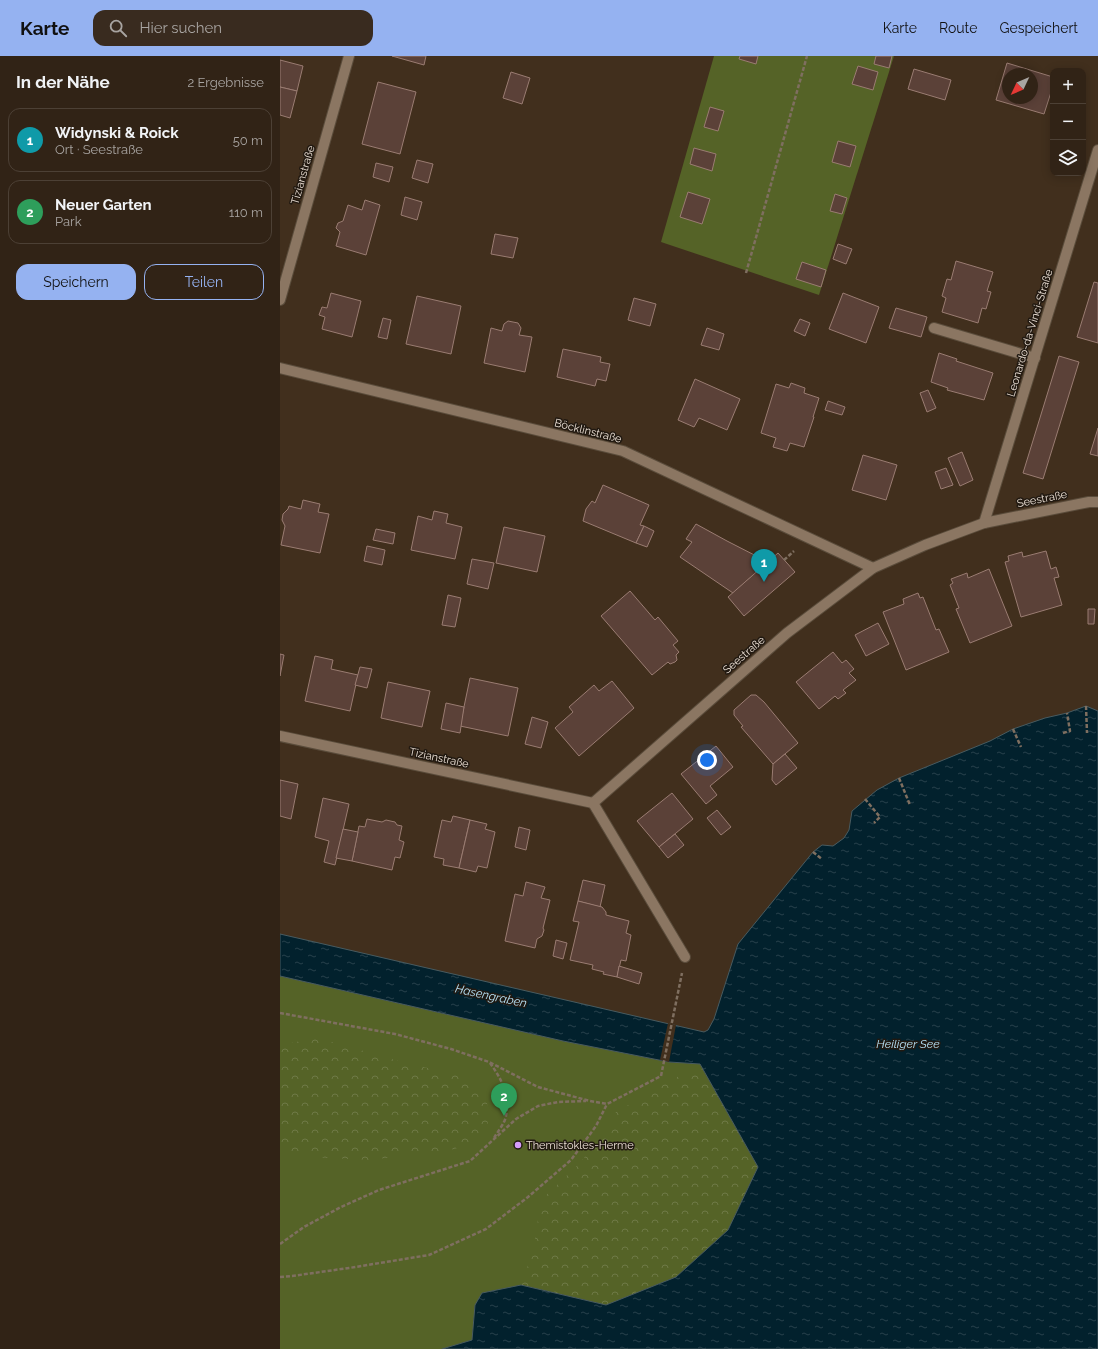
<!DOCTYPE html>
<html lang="de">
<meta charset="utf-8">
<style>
:root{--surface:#312316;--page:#392b1f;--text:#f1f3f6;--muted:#a8a4a1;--line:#4c4035;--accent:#95b2f1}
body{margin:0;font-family:Raleway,sans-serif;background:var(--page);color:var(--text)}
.controls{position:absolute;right:12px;top:12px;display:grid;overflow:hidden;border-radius:8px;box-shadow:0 2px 10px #0003}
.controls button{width:36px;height:36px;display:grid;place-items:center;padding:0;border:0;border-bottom:1px solid var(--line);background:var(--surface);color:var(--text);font:20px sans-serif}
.compass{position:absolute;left:722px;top:12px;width:36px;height:36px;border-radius:50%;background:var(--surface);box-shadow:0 2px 10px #0003;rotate:226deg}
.you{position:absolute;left:427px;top:704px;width:14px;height:14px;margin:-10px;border:3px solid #fff;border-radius:50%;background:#1a73e8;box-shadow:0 0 0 6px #1a73e833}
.badge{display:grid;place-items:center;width:26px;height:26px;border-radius:50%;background:var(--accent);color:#fff;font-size:13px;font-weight:700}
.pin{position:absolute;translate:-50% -33px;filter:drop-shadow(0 1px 2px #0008)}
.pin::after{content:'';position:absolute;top:21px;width:14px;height:12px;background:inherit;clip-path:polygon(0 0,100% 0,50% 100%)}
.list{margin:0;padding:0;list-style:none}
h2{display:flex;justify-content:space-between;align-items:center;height:52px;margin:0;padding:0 16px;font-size:17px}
h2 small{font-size:13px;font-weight:400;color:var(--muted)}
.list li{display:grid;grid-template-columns:26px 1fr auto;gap:12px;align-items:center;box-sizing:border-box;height:64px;margin:0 8px 8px;padding:0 8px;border:1px solid var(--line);border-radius:12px}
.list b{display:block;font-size:15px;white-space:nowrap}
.list p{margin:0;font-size:13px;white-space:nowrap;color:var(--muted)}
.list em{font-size:13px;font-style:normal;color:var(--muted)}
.actions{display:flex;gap:8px;padding:12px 16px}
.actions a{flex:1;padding:9px 0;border:1px solid var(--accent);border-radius:12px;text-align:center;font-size:14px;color:var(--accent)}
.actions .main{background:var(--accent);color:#111}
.icon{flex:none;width:22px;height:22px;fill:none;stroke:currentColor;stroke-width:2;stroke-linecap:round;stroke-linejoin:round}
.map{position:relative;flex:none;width:818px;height:1293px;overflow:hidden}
header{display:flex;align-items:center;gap:24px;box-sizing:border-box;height:56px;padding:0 20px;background:var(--accent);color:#111}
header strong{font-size:19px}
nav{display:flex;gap:22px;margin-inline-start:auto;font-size:14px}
.search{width:280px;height:36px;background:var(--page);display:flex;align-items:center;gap:10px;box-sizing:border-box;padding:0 14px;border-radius:12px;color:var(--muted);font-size:15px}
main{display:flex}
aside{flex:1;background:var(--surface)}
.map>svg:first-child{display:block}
</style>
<header>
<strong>Karte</strong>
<div class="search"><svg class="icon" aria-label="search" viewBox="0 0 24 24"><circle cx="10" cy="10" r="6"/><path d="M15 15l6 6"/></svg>Hier suchen</div>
<nav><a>Karte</a><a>Route</a><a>Gespeichert</a></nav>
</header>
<main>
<aside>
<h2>In der Nähe<small>2 Ergebnisse</small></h2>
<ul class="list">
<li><span class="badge" style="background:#0f9aa8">1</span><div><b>Widynski &amp; Roick</b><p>Ort · Seestraße</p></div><em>50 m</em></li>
<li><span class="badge" style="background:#2e9e5b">2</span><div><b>Neuer Garten</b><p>Park</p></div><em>110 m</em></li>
</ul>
<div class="actions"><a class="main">Speichern</a><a>Teilen</a></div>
</aside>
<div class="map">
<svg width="818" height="1293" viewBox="0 0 818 1293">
<defs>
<pattern id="forest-crowns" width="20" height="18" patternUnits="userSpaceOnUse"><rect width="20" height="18" fill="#556327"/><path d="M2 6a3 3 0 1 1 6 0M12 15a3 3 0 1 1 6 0" fill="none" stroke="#6e7946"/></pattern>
<pattern id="water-ripples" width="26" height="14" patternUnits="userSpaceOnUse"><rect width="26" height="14" fill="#02212d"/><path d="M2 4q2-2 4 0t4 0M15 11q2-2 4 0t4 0" fill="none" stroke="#27414b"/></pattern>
</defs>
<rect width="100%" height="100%" fill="#412f1d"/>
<g fill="#556327">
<path d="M434 0H614L539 239 381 186Z"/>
<path d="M0 920 283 985 389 1006 420 1008 396 1221 241 1229 195 1249 192 1284 162 1293H0Z"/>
</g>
<g fill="url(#forest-crowns)">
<path d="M38 982 129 1008 176 1018 207 1042 208 1076 175 1093 90 1104 29 1101 0 1092V989Z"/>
<path d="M420 1008 478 1111 448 1174 396 1221 326 1249 241 1229 253 1195 261 1144 300 1107 326 1073 336 1056Z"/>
</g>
<path fill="url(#water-ripples)" stroke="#485b60" d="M806 650 818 655V1293H162L192 1284 195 1249 202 1237 241 1229 326 1249 396 1221 448 1174 478 1111 420 1008 389 1006 283 985 0 920V878L424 976 428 974 434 963 458 888 533 796 542 789 553 790 564 782 569 774 572 755 597 734 619 722 710 685 733 673 765 662 787 657Z"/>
<path fill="#412f1d" d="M388 967 396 969 389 1006 380 1004Z"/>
<g fill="#5b4138" stroke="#9a7c72" fill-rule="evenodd">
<path d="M112 0H146L144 9Z"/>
<path d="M460 0H478L476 8 459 3Z"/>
<path d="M596 0H612L609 12 594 8Z"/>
<path d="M0 4 23 10 17 35 0 31Z"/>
<path d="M727 7 773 21V30L764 58 716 44ZM728 18H752V42H728Z"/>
<path d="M578 10 598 16 593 34 572 28Z"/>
<path d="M634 13 671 24 665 44 628 33Z"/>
<path d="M231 16 250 22 242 48 223 42Z"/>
<path d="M98 26 136 36 120 98 82 88Z"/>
<path d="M0 31 17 35 10 62 0 59Z"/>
<path d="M430 51 444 55 438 75 424 71Z"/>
<path d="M558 85 576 90 570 111 552 106Z"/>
<path d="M414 92 436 98 432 115 410 108Z"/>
<path d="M137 104 153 108 148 127 132 122Z"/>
<path d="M96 107 113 111 109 126 93 121Z"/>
<path d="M408 136 430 143 422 168 400 161Z"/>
<path d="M555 138 567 142 562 158 550 155Z"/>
<path d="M125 141 142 146 137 164 121 159Z"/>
<path d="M85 144 100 149 86 199 56 190 60 176 56 172 58 167 63 165 68 149 82 154Z"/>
<path d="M215 178 238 182 233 202 211 198Z"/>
<path d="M558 188 572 193 566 208 553 203Z"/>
<path d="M676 205 713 216 707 235 711 236 706 253 702 252 698 267 662 256 666 242 662 240 667 223 671 224Z"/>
<path d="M522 206 546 214 541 231 516 223Z"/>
<path d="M814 226 818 227V287L797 281Z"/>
<path d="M51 237 81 245 72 281 42 273 45 261 39 259 42 251 47 252Z"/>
<path d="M563 237 599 251 586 287 549 273Z"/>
<path d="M137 240 181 250 171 298 126 288Z"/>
<path d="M354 242 376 248 370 270 348 264Z"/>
<path d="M616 252 647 261 641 281 609 272Z"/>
<path d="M103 262 111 264 107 283 98 281Z"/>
<path d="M520 263 530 267 525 280 514 275Z"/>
<path d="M228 265 238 267 241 272 239 279 252 281 245 316 204 307 211 272 222 275 224 268Z"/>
<path d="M427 272 444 278 439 294 421 289Z"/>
<path d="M283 293 321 301 320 306 330 308 326 325 317 323 315 330 277 321Z"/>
<path d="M659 297 677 303 676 305 713 317 704 344 667 334 668 332 651 326Z"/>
<path d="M779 300 799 306 763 423 743 417Z"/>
<path d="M415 323 460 343 447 374 419 362 414 371 398 364Z"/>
<path d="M511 327 525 332 524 337 539 342 533 361H534L524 391 510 387 507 395 493 391 496 382 481 377 496 328 509 332Z"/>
<path d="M648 334 656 352 647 356 640 337Z"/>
<path d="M548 345 565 351 562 359 545 354Z"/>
<path d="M818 372V400L810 398Z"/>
<path d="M682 396 693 424 680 430 668 402Z"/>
<path d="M583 399 617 409 606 444 572 434Z"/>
<path d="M666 412 673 429 661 433 655 416Z"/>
<path d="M323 429 369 449 360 469 364 470 356 487 303 465 306 453 312 445 315 447Z"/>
<path d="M23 444 40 448 38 456 49 458 40 497 1 489 5 470 2 464 3 458 8 453 9 450 21 453Z"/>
<path d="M154 455 168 458 166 467 182 471 175 503 131 494 138 460 152 464Z"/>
<path d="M416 468 447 485 488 506 453 537 400 501 412 486 406 483Z"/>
<path d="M364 470 374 475 367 491 356 487Z"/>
<path d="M224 471 265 480 257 516 216 507Z"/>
<path d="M96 473 115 477 113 488 93 484Z"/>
<path d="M87 490 105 494 102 509 84 505Z"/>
<path d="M766 495 771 513 776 511 779 521 774 522 782 549 741 561 725 506 729 505 728 500 742 496 743 501Z"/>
<path d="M498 497 515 516 464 560 448 541Z"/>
<path d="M192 503 214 507 208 533 187 528Z"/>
<path d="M709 513 732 570 690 587 676 553 679 552 670 529 673 527 671 523 687 517 688 522Z"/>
<path d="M350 535 375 564 378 561 398 585 393 589 399 596 396 599 397 604 395 606 390 608 388 606 372 619 321 560Z"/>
<path d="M638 537 640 542 643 541 656 574 659 573 669 596 626 614 603 556 624 548 623 543Z"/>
<path d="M168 539 181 542 175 571 162 569Z"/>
<path d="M808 553H815L814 568H808Z"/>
<path d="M598 567 609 588 586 600 575 579Z"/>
<path d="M553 596 562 607 566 604 574 613 569 617 576 624 563 634 566 637 558 643 555 640 539 653 516 626Z"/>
<path d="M0 598 4 599 0 620Z"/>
<path d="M35 600 53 604 51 613 78 619 70 655 25 645Z"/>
<path d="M80 611 92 613 87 632 75 629Z"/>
<path d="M190 622 238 632 228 680 180 670Z"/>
<path d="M332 625 354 652 299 700 275 672 293 656 289 651 314 629 319 635Z"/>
<path d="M108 626 150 635 142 671 101 662Z"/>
<path d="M471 639H476L484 646 518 687 493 708 461 671 463 670 454 659V654Z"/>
<path d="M166 647 184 651 180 677 161 673Z"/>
<path d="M252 661 268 666 261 692 245 688Z"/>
<path d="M436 690 453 711 430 730 437 739 426 748 401 718Z"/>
<path d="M505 698 517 712 496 729 492 724 493 708Z"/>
<path d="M0 724 18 728 11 763 0 760Z"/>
<path d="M392 737 413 763 379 791 357 765Z"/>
<path d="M43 742 69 748 55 809 44 806 49 785 35 781Z"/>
<path d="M437 754 451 771 441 779 427 762Z"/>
<path d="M173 760 190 764 179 812 163 809 164 803 154 801 162 764 171 766Z"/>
<path d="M87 763 102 766 106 764 115 766 117 769 122 770 119 784 124 786 120 802 115 801 112 814 72 805 79 770 85 771Z"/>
<path d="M190 764 207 768 205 773 215 776 207 812 198 810 196 816 179 812Z"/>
<path d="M239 771 250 774 246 794 235 791Z"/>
<path d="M63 773 78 776 72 805 56 802Z"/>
<path d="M395 778 404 789 388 802 379 791Z"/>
<path d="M303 824 325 829 320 851 298 845Z"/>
<path d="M246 826 265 831 261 842 270 844 263 872 264 874 262 880 257 883 255 892 225 885 235 838 243 840Z"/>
<path d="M298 845 322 851 326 856V859L349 865 346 877 351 879 346 905 341 904 337 921 323 918 324 916 312 913 313 909 290 904 299 866 293 865Z"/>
<path d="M276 884 287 887 283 903 273 900Z"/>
<path d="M339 910 362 917 359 928 337 921Z"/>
</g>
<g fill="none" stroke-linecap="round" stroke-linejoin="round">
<defs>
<path id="lane" d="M654 272 755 302"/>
<g id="street">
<path d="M0 244 69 0"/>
<path d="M0 312 343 395 593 512"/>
<path d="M704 467 818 94"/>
<path d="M0 680 313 747"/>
<path d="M313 747 507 577 593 512 645 489 704 467 809 446H818"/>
<path d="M313 747 405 901"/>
</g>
</defs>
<use href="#lane" stroke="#5a4c3b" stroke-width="12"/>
<use href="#street" stroke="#5a4c3b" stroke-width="12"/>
<g stroke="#7f6f60" stroke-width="2.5" stroke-dasharray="4 2" stroke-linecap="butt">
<path d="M466 217 527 0"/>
<path d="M504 504 514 495"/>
<path d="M806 650 807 677"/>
<path d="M733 673 741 691"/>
<path d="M783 677 790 675 787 657"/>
<path d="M619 722 630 749"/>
<path d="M585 743 600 761 594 767"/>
<path d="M533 796 542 803"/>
<path d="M0 957 115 978 171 993 209 1006 258 1031 310 1045 327 1048 381 1020 402 917"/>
<path d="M210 1007C221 1022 230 1039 226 1060 225 1067 218 1075 214 1082"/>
<path d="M0 1188 24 1171 61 1151 99 1134 190 1105 236 1063 258 1050 278 1046 306 1045"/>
<path d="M0 1221 12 1220 69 1212 149 1199 206 1173 248 1141 291 1104 316 1070 327 1048"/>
</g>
<use href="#lane" stroke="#8b7662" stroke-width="10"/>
<use href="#street" stroke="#8b7662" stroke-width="10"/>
</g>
<circle fill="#d59cfb" stroke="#211911" stroke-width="1.5" cx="238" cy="1089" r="4"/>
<g text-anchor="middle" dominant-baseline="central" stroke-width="3" stroke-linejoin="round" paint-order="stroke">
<g font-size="11" fill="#ede1d6" stroke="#211911">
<text transform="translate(23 119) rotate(-74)">Tizianstraße</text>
<text transform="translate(750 277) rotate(-73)">Leonardo-da-Vinci-Straße</text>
<text transform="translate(308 375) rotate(14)">Böcklinstraße</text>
<text transform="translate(762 443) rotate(-11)">Seestraße</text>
<text transform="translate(464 599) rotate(-41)">Seestraße</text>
<text transform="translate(159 702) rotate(12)">Tizianstraße</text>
</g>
<g font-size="11" fill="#ede1d6" stroke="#211911" text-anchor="start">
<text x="246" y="1089">Themistokles-Herme</text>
</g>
<g font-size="12" font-style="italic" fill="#b4e1f6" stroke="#211911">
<text transform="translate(211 940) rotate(12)">Hasengraben</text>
<text x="628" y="988">Heiliger See</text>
</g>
</g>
</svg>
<div class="controls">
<button>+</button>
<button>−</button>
<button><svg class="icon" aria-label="layers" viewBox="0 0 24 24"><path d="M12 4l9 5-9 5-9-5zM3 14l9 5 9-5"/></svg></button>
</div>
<svg class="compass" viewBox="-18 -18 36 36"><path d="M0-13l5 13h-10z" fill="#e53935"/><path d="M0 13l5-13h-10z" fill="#a8a4a1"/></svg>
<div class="you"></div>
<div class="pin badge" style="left:484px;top:526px;background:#0f9aa8">1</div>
<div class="pin badge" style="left:224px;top:1060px;background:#2e9e5b">2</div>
</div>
</main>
